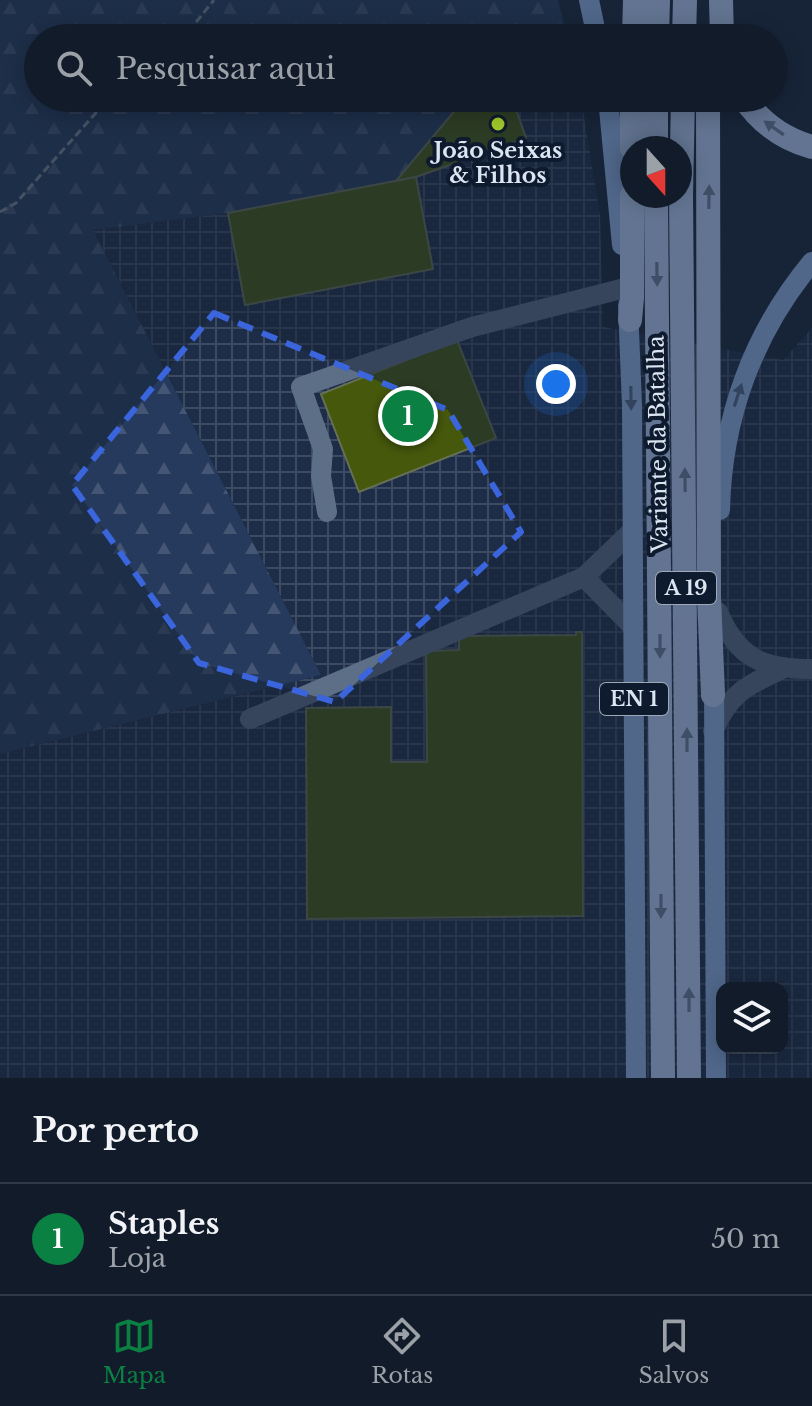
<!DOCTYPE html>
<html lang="pt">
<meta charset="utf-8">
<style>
:root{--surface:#111b2a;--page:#1a2432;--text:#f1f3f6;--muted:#9ca1a8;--line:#303947;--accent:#0b8043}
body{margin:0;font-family:"Libre Baskerville",serif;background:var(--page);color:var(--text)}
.controls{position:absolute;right:24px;bottom:24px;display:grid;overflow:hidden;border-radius:16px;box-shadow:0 4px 20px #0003}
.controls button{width:72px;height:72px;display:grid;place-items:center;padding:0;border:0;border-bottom:2px solid var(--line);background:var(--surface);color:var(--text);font:40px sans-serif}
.compass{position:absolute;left:620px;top:136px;width:72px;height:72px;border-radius:50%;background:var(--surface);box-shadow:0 4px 20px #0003;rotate:159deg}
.you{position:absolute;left:556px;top:384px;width:28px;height:28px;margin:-20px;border:6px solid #fff;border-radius:50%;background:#1a73e8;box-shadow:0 0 0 12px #1a73e833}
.badge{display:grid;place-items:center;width:52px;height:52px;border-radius:50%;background:var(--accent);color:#fff;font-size:26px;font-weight:700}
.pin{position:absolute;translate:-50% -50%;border:4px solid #fff;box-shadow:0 2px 8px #0006}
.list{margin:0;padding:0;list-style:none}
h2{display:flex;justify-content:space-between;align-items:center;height:104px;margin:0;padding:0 32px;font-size:34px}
h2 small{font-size:26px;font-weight:400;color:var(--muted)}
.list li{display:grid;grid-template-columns:52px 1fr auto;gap:24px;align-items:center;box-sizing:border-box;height:112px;padding:0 32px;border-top:2px solid var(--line)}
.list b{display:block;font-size:30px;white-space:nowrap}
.list p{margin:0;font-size:26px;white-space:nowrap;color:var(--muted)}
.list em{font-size:26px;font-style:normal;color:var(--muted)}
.icon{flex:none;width:44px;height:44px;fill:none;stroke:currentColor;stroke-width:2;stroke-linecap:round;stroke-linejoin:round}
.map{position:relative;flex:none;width:812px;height:1078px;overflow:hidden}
.search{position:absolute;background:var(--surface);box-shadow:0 4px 20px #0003;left:24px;right:24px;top:24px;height:88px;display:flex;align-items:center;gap:20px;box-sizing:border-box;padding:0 28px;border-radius:44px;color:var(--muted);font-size:30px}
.sheet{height:216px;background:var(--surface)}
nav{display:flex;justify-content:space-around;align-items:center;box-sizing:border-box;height:112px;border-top:2px solid var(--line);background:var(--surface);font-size:22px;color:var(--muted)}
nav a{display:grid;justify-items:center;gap:4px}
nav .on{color:var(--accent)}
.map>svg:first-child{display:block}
</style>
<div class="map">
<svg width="812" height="1078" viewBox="0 0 812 1078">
<defs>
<pattern id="industrial-grid" width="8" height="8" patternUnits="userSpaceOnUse" patternTransform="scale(2)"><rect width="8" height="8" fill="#1d2d47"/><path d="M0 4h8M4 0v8" fill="none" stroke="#3d4b62"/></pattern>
<pattern id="forest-firs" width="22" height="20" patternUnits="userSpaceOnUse" patternTransform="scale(2)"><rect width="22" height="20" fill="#253a5c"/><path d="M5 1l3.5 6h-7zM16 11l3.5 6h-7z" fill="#445674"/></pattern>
</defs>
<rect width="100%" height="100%" fill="#172438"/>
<path fill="url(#industrial-grid)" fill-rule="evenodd" d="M485 98H581L600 216 603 327 783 360 812 328V1078H0V754L321 675 93 230 228 213 396 181 456 109ZM722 988H782V1048H722Z"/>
<path fill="url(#forest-firs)" d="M0 0H558L568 38H38V98H485L456 110 396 181 228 213 93 230 321 675 0 754Z"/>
<g fill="#45580c" stroke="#667055" stroke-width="2">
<path d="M490 98H512L526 138 416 177 396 181 456 109Z"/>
<path d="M416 177 433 269 245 305 228 213Z"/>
<path d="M457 340 496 438 359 492 321 394Z"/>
<path d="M576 632H582L583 916 307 919 306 708 391 707V762H427L426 651 459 650V636L576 635Z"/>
</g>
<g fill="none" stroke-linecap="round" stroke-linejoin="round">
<g stroke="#7d8898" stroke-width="3" stroke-dasharray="8 4" stroke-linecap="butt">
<path d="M178 38 197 21 214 0"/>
<path d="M0 212 16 203 109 98"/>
</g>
<g stroke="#5d6e87" stroke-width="20">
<path d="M327 512 321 476 323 449 301 387 472 327 625 288"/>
<path d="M584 577 633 627"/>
<path d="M718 612C738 659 763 669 812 669"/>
<path d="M250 719 584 577 633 530"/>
<path d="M713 731C730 693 746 686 782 669"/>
</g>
<g stroke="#96b8ed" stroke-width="20">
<path d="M589 0 597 38"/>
<path d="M608 98 622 245"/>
<path d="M628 305 632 406 636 1078"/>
<path d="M720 510C722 418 753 333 812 262"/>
<path d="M714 682 716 1078"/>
</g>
<g stroke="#bcd6fc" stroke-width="24">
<path d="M721 0 722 38"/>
<path d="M634 38 635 0"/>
<path d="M657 38 658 0"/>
<path d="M684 38 685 0"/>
<path d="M632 98V148"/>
<path d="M656 98V148"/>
<path d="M683 98 681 196 689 1078"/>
<path d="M708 98 709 597 713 695"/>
<path d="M744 98C760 122 784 139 812 147"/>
<path d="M656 196 663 1078"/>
<path d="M630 320 632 298V196"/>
</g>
</g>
<defs><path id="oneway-solid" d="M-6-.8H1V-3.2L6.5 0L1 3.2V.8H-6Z" transform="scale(2)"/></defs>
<g fill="#6e819f">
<use href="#oneway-solid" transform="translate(774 128) rotate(-145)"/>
<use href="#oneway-solid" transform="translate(709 197) rotate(-89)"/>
<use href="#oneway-solid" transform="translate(657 274) rotate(89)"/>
<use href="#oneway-solid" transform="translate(685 480) rotate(-91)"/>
<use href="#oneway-solid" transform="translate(660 646) rotate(90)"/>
<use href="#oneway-solid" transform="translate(687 740) rotate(-90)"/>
<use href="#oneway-solid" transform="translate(661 906) rotate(90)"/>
<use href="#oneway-solid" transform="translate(689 1000) rotate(-90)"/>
</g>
<g fill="#52698d">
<use href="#oneway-solid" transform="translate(738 395) rotate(-72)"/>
<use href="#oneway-solid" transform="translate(631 398) rotate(89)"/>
</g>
<path d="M0 0H812V1078H0ZM214 313 448 410 521 532 335 702 199 663 72 485Z" fill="#172438" fill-opacity=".55" fill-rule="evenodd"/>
<path fill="none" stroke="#3a65dc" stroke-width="6" stroke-dasharray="16 10" stroke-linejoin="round" d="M214 313 448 410 521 532 335 702 199 663 72 485Z"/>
<circle fill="#a0c92b" stroke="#0e1a2d" stroke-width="3" cx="498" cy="124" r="8"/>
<g text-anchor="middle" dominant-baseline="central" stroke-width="8" stroke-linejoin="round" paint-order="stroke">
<g fill="#0e1a2d" stroke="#9ea8b7" stroke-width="2">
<rect x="656" y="572" width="60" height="32" rx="6"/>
<rect x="600" y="683" width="68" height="32" rx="6"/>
</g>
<g font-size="20" font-weight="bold" fill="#dce5f2">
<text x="686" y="588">A 19</text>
<text x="634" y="699">EN 1</text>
</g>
<g font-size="22" font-weight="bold" fill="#dce5f2" stroke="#0e1a2d">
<text x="498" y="150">João Seixas<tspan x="498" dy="25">&amp; Filhos</tspan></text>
</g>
<g font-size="22" fill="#dce5f2" stroke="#0e1a2d">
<text transform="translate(658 444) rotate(-91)">Variante da Batalha</text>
</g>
</g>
</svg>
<div class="controls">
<button><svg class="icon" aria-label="layers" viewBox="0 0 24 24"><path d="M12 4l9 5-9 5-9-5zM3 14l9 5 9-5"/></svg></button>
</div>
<svg class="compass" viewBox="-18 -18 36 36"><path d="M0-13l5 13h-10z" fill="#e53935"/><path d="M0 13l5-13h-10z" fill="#9ca1a8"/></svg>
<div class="you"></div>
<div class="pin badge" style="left:408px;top:416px">1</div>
<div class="search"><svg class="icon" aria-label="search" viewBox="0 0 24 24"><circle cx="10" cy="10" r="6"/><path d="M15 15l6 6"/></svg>Pesquisar aqui</div>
</div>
<section class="sheet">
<h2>Por perto<small></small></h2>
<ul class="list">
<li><span class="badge">1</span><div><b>Staples</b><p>Loja</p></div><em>50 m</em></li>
</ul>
</section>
<nav>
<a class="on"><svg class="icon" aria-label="map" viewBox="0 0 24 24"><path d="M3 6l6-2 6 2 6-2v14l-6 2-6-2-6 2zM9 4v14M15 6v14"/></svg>Mapa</a>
<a><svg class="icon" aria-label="directions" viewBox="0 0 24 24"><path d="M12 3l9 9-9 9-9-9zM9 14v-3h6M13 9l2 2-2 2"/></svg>Rotas</a>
<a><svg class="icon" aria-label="saved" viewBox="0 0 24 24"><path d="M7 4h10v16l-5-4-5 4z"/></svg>Salvos</a>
</nav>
